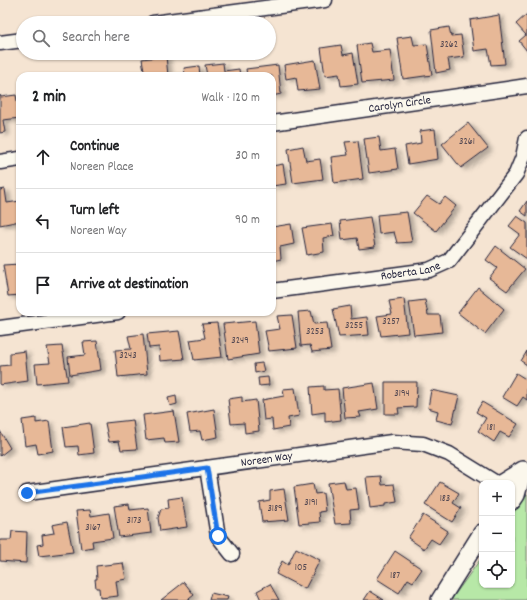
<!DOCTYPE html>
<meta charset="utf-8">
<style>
:root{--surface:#fff;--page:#f2f2f2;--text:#202124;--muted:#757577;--line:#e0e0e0}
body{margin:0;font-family:Dekko,sans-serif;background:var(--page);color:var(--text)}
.controls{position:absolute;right:12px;bottom:12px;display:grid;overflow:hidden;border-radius:8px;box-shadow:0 1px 3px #0004}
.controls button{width:36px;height:36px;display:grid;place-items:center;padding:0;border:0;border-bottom:1px solid var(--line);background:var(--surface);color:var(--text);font:20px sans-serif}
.stop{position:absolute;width:12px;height:12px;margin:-9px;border:3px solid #1a73e8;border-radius:50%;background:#fff}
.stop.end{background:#1a73e8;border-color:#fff;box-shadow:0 1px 4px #0008}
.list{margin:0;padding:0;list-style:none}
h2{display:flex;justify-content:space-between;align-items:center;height:52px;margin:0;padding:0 16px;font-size:17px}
h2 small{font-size:13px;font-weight:400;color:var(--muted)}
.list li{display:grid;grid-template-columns:26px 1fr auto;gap:12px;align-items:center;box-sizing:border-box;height:64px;padding:0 16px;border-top:1px solid var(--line)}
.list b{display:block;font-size:15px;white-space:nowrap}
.list p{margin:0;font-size:13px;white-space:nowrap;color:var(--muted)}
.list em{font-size:13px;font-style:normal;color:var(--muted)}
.icon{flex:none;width:22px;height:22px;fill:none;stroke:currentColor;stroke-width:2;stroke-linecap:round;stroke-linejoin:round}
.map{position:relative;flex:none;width:527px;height:600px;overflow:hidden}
.search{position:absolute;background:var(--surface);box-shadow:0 1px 3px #0004;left:16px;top:16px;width:260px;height:44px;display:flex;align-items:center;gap:10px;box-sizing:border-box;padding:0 14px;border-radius:22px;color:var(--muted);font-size:15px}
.panel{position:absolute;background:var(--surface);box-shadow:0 1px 3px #0004;left:16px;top:72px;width:260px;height:244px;border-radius:12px}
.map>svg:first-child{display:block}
</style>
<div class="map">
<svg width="527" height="600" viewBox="0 0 527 600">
<defs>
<filter id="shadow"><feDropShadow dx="4.5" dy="2.5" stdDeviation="2" flood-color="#0004"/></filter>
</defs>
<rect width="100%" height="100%" fill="#f5e4d2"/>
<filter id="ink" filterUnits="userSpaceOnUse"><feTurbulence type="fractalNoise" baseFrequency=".025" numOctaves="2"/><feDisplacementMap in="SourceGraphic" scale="8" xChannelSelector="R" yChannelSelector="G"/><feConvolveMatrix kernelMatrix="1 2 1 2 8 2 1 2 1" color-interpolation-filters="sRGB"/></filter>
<g filter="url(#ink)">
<path fill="#b7e8a7" stroke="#6c8571" d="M527 494V600H451L482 557V585H512V515Z"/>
<g fill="#e7b897" stroke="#22223b" filter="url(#shadow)">
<path d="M527 14V51L519 41 526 35 516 24Z"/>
<path d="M499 15 505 64 491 65 488 49 474 51 470 20Z"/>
<path d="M449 27 451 36 461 35 464 57 448 59 450 70 436 73 431 30Z"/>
<path d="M412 36 414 45 427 44 432 75 403 79 397 38Z"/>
<path d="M370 43 372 52 390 50 394 80 362 83 357 45Z"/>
<path d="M341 45 343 55 353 53 358 84 341 86 339 74 325 76 321 48Z"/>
<path d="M166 56 168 76H145L142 59Z"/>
<path d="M315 60 320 89 298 91 296 77 286 79 284 65Z"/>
<path d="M223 63 224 71 239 69 240 76H207L205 65Z"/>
<path d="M278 65 281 94 272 96V76H247L246 69Z"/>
<path d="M199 66 200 76H172L185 74 184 68Z"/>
<path d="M0 95 1 97 16 95 20 118 3 120 5 132 0 133Z"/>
<path d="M468 123 488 148 461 168 442 144Z"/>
<path d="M435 129 438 159 408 164 405 146 421 143 420 131Z"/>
<path d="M379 137 381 151 395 149 398 169 369 173 364 139Z"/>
<path d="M358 141 363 179 334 183 331 157 348 155 345 142Z"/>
<path d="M303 146 306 161 320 159 323 179 293 183 288 149Z"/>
<path d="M283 164 286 184 272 186V166Z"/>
<path d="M5 189 7 203 20 201V221L0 225V190Z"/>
<path d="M427 196 439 204 445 197 456 206 436 231 413 213Z"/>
<path d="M527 201V216L520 211Z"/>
<path d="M407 212 412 242 397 243 394 232 379 234 377 215Z"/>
<path d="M517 216 527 223V259L510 247 520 234 509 226Z"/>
<path d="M370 217 375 247 359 249 357 238 342 240 340 221Z"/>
<path d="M291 224 294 244 280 247 281 259 272 261V227Z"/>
<path d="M332 224 334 236 323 238 324 252 307 255 302 228Z"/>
<path d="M496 246 525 269 507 291 489 278 497 268 486 260Z"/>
<path d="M20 264V295L8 296 3 265Z"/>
<path d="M478 287 504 309 485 334 458 313Z"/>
<path d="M404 299 408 333 381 336 377 316 392 314 389 301Z"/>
<path d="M425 300 428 315H440L442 332 414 335 409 302Z"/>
<path d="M350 306 351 319 367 317 369 335 339 337 333 309Z"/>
<path d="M311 311 314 324 327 323 331 350 312 352 310 345 301 346 298 312Z"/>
<path d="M292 315 297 348 269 351 265 331 280 329 277 316Z"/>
<path d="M255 321 259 354 228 359 223 324Z"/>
<path d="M217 323 222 357 194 360 190 340 205 338 202 324Z"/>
<path d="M179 331 184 359 160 361 159 347 149 348 147 334Z"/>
<path d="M143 334 147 374 118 377 115 350 131 349 128 336Z"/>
<path d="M97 341 101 370 70 375 68 357 85 355 83 342Z"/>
<path d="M62 346 68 381 37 384 35 364 50 363 47 347Z"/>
<path d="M25 351 28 381 0 385V366L10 365V353Z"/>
<path d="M527 351V365L521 361Z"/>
<path d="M262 363 264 371 255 373 254 364Z"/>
<path d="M516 373 527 380V400L523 397 517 406 502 397Z"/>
<path d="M268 377 269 385 259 386 258 378Z"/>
<path d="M385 382H417L416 407 398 408 399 414H385Z"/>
<path d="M374 383 378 409 359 412 361 417 345 418 342 388Z"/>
<path d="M324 386V390L338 389 341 420 325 422V412L312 414 310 387Z"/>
<path d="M295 388 299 416 288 418 289 427 273 430 272 419 264 420 262 400 284 396 283 389Z"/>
<path d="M431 390 459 396 452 424 436 420 438 411 428 408Z"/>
<path d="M176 396 177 404 170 406 168 398Z"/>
<path d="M242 397V402L256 400 259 431 245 433 244 423 231 424 228 399Z"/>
<path d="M482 402 518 424 509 437 500 432 494 442 478 431 486 418 476 412Z"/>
<path d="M214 409 218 437 202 440 200 431 190 432 187 414Z"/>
<path d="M174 411 179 442 165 443 164 438 146 440 143 415Z"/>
<path d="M36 418V423L49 421 53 451 38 454 36 444 25 446 22 420Z"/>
<path d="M133 420 137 449 121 450 119 441 109 442 105 423Z"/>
<path d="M90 423 94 453 79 455 78 446 66 447 63 427Z"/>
<path d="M0 431 10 448 0 456Z"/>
<path d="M381 476 382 485 394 484 397 502 385 504V506L370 508 366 477Z"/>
<path d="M344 481 346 489 356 488 359 509 350 510 351 523 335 524 328 483Z"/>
<path d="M440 482 459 493 453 503 461 508 452 522 425 505Z"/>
<path d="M313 484 315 494 323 493 325 511 319 512 320 522 299 524 294 487Z"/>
<path d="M284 489 289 520 262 522 259 502 270 500V491Z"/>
<path d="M182 497 187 527 160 531 158 518 161 509 169 508 168 499Z"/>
<path d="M129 504 130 510 148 508 151 533 119 537 114 506Z"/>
<path d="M90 510 91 516 109 513 113 538 92 541 93 547 81 549 76 511Z"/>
<path d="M423 515 448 531 439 544 431 539 424 549 408 538Z"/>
<path d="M67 522 73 552 39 556 37 545 43 544 42 535 54 533 52 525Z"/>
<path d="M12 531 27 532 26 563 0 561V540H11Z"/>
<path d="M296 548 320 560 305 589 276 574 282 561 288 565Z"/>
<path d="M395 551 422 569 413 582 408 579 399 593 377 579Z"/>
<path d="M123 563 126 579 116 581 118 596 100 598 99 588H96L95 579H97L96 566Z"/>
<path d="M184 582 194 595 189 599 190 600H161Z"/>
<path d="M270 584 279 600H261L257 591Z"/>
<path d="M370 591 384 600H364Z"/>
<path d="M211 593 228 597 227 600H209Z"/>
</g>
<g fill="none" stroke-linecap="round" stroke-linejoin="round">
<defs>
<g id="minor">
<path d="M153 23 325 0"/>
<path d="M0 43 23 40"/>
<path id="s1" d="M272 123 527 86"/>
<path d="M0 162 20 159"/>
<path id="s2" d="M272 291 429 270 449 261 516 174 523 157 527 138"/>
<path d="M0 328 118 312"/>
<path d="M207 468 218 536 232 554"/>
<path id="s3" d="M27 493 392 442 423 444 449 454 496 483"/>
</g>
<g id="major">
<path d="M502 483 523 470 516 495 512 501"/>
<path d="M440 600 482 533"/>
</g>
</defs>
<use href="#minor" stroke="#22223b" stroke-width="17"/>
<use href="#major" stroke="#22223b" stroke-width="20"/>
<use href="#minor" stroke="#fbf7ec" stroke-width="14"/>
<use href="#major" stroke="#fbf7ec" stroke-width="17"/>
</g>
</g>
<g fill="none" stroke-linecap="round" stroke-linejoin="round" filter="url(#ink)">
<path stroke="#1a73e8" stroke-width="5" d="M27 493 207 468 218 536"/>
</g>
<g text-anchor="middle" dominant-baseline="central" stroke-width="3" stroke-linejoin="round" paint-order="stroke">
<g font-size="10" fill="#534852">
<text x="449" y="45">3262</text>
<text x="467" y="142">3261</text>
<text x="391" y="322">3257</text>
<text x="354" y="326">3255</text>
<text x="315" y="332">3253</text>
<text x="240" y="341">3249</text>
<text x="128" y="356">3243</text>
<text x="402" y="394">3194</text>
<text x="491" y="428">181</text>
<text x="445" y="499">183</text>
<text x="311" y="503">3191</text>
<text x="275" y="509">3189</text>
<text x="134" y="521">3173</text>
<text x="93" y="528">3167</text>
<text x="301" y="568">105</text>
<text x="395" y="576">187</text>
</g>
<g font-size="12" fill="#22223b" stroke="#fbf7ec">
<text stroke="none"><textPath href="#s1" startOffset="129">Carolyn Circle</textPath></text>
<text stroke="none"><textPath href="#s2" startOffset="140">Roberta Lane</textPath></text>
<text stroke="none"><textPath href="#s3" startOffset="242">Noreen Way</textPath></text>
</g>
</g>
</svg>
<div class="controls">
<button>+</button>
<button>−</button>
<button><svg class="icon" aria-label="locate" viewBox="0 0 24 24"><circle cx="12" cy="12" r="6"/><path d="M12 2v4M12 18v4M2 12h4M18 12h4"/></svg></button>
</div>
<div class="stop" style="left:218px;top:536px"></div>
<div class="stop end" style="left:27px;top:493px"></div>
<div class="search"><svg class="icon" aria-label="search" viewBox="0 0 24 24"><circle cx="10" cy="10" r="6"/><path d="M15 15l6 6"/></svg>Search here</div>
<section class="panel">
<h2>2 min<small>Walk · 120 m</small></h2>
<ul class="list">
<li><svg class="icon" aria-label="ahead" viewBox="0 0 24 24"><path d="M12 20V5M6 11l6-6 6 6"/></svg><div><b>Continue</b><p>Noreen Place</p></div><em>30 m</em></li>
<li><svg class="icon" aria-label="left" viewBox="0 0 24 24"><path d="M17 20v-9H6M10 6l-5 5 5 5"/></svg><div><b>Turn left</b><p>Noreen Way</p></div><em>90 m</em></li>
<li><svg class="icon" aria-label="arrive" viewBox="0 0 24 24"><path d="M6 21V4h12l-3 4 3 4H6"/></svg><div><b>Arrive at destination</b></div></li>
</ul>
</section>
</div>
